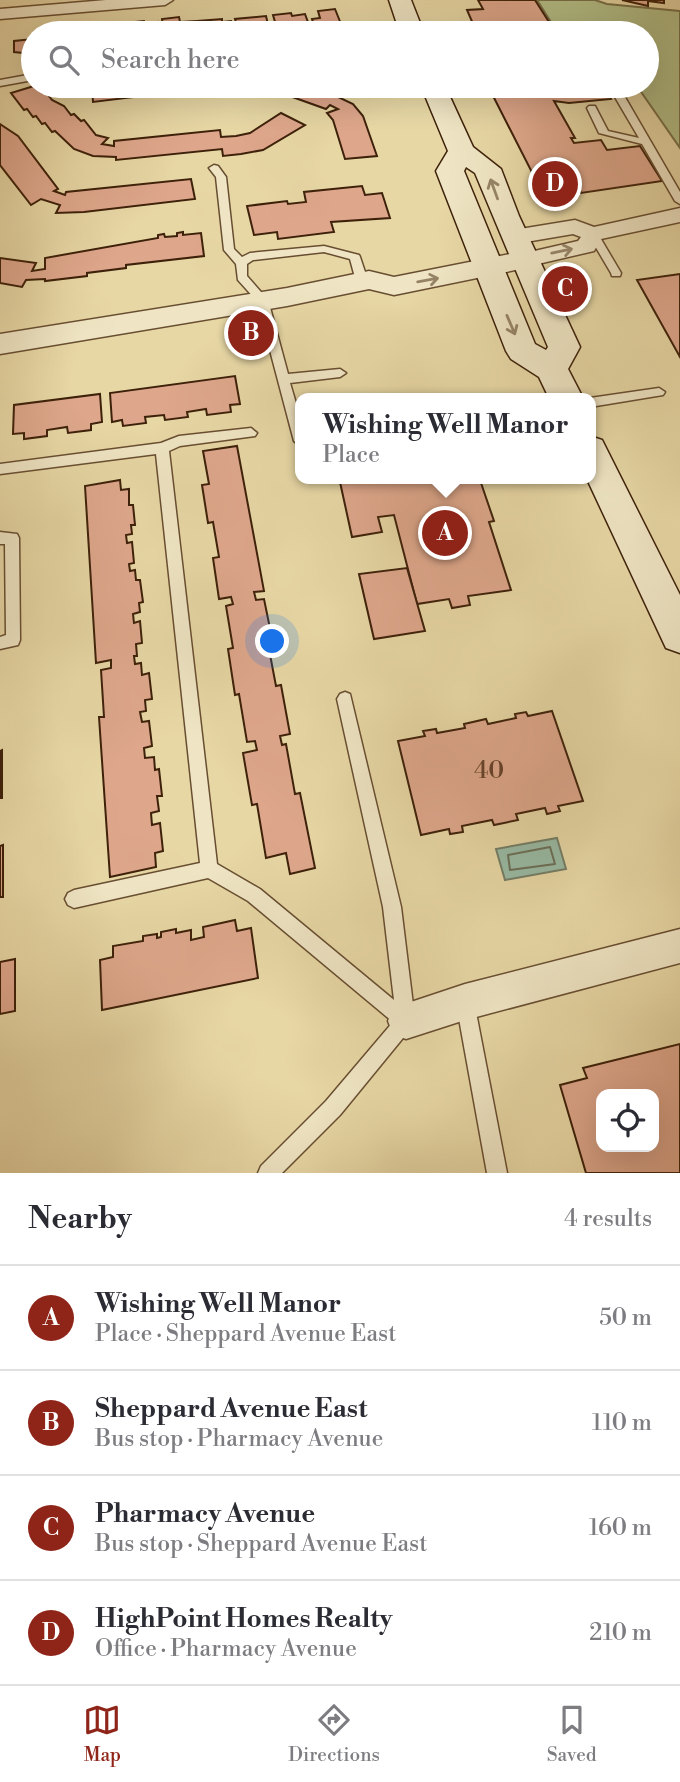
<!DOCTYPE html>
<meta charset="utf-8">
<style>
:root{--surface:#fff;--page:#f7f7f7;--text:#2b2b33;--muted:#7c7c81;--line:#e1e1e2;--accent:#8f2418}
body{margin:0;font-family:"Libre Bodoni",serif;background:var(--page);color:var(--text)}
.controls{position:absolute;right:21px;bottom:21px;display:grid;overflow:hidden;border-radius:14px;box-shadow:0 7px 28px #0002}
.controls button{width:63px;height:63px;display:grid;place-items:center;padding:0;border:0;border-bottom:2px solid var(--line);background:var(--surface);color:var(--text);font:35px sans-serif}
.you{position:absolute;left:273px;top:642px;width:24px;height:24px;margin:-18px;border:5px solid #fff;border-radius:50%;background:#1a73e8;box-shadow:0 0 0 10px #1a73e833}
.badge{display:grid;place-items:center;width:46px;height:46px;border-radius:50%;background:var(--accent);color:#fff;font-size:23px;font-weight:700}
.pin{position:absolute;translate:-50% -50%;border:4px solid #fff;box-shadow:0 2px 7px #0006}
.popup{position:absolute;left:295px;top:393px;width:301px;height:91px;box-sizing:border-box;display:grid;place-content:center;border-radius:14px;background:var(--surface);filter:drop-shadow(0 2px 5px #0005);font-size:23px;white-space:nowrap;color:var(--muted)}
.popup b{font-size:26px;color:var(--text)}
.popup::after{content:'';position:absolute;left:50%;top:100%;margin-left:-14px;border:14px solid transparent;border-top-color:var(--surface)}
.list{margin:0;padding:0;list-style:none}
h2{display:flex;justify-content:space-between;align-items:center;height:91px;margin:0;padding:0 28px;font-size:30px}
h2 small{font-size:23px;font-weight:400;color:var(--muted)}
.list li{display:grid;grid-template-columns:46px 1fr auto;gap:21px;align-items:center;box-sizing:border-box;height:105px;padding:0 28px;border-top:2px solid var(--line)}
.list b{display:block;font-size:26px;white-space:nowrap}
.list p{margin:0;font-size:23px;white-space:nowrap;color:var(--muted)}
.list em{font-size:23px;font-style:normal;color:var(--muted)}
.icon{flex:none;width:38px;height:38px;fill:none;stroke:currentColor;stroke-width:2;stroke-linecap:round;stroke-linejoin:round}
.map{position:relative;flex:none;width:680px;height:1173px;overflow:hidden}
.search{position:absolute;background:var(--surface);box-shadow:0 7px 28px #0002;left:21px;right:21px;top:21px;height:77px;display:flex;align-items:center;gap:18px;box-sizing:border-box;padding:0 24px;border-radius:38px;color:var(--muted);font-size:26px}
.sheet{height:511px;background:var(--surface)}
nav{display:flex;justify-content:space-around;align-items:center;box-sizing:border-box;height:98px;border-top:2px solid var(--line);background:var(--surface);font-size:19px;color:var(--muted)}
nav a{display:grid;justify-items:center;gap:4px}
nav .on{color:var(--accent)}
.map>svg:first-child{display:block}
</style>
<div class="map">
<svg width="680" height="1173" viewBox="0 0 680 1173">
<rect width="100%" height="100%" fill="#e7d7a5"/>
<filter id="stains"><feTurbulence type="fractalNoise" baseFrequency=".00286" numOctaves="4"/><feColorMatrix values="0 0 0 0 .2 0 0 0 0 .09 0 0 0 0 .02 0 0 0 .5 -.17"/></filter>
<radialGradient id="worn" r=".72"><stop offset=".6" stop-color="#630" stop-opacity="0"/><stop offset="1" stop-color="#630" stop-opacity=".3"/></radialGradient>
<path fill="#b3bf88" stroke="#787049" stroke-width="2" d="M537 0H595L607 4 680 11V148L637 86H647V33H558Z"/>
<path fill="#97baa4" stroke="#737d66" stroke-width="2" d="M557 838 566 869 505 880 496 849Z"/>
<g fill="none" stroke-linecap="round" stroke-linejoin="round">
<path stroke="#6a6e57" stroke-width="2" d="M550 847 555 864 510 870 508 855Z"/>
</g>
<g fill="#dea78c" stroke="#3e210a" stroke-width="2" fill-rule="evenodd">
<path d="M478 0H535L556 33H477L467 10 483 9Z"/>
<path d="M622 0H664V3L648 1V6Z"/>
<path d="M335 9 341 24 337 25 339 32 317 33 312 19 320 18 318 11Z"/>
<path d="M291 13 292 16 305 14 309 25 277 29 273 15Z"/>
<path d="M266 16 269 29H238L235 19Z"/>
<path d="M179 17 180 22 196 21 198 30 164 33 162 19Z"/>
<path d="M222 19V22L231 21 234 33H207L206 29 200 30 198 21Z"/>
<path d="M144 21 145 24 158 22 160 33 127 32 126 23Z"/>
<path d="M122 24 123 33H88V31L105 29V25Z"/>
<path d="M33 39V54L14 52V41Z"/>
<path d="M34 86H41L52 100 64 106 71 115 74 114 81 121 84 120 96 135 108 138 102 144 114 146V141L220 130 221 137 236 136 250 133 281 113 305 125 263 150 241 154 223 156 222 149 116 160V157L93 156 74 149 55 131 52 132 45 123 42 124 36 116 33 117 27 109 24 110 11 93Z"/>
<path d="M92 86H318L341 94 338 97 353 104 363 116 377 156 345 159 333 120 327 113 338 109 330 105 326 109 284 94 282 97 208 88 93 102Z"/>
<path d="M488 86H603L611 99 569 103 554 101 575 138H571L574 143 601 140 607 150 640 146 662 181 581 193 579 188 543 194Z"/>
<path d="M0 124 18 136 58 189 54 191 65 195 66 192 191 179 195 199 84 212 56 213 60 205 41 199 31 205 0 165Z"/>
<path d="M362 186 365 195 382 193 390 218 331 222 334 232 278 239 277 232 254 235 247 206 287 201 288 204 306 202 304 192Z"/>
<path d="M183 232V235L201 233 204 256 126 265V268L87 273V276L45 281V279L26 280 22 287 0 283V258L36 263 32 271 45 269V258L158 238V235L164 234 165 237 177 236V233Z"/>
<path d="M680 274V357L637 280Z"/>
<path d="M235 376 240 404 230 405 231 412 207 415 206 409 187 412 188 417 165 420 164 415 145 417 146 423 123 426 122 420 112 422 110 393Z"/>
<path d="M100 394 102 422 91 424V430L68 433 67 427 47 430V436L24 439V433L13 434 14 405Z"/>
<path d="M237 446 264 591 254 592 256 600 264 599 273 643 268 644 276 686 281 685 290 734 280 736 282 745 286 744 295 794 300 793 315 868 290 874 286 853 266 858 257 804 252 805 243 753 257 750 255 741 247 742 239 694 235 695 228 649 233 648 226 606 233 604 231 597 219 599 213 558 219 557 213 522 208 523 202 485 209 484 203 451Z"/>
<path d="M366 479H445L447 485 480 480 494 521 489 522 511 590 468 596 470 605 452 608 449 599 417 604 394 515 378 517 382 532 352 537 340 482Z"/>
<path d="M120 480 121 490 129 489V505H133L135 525H131L132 534 126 535 127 543 132 542 134 563 129 564 130 571 135 570 136 580H140L143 602 139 603 140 612 133 614 134 623 140 621 142 643 136 644 137 656H134L135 664 141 663 142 675 149 673 152 699 145 700 146 711 140 712 142 722 149 721 152 746 144 748 145 758 154 757 155 770 159 769 162 796H157L159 811 151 813 152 825 160 823 163 851 155 853 156 867 110 877 99 717H104L101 670 111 668V660L96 663 85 486Z"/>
<path d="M407 568 425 631 374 639 359 574Z"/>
<path d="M552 711 583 801 558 806 560 811 547 814 545 808 516 814 518 820 494 825 492 820 462 826 463 832 450 834 449 829 421 835 398 741 425 736 423 731 436 729 437 733 465 728 464 724 486 719 488 724 516 718 515 714 526 712 528 716Z"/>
<path d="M2 750V798H0V751Z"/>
<path d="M3 845V897H0V846Z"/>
<path d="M235 920 237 931 251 928 258 978 102 1010 100 960 113 957V946L143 941V936L157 934V938L161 937V932L176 929V933L191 930V940L204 937 203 927Z"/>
<path d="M15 959V1011L0 1014V962Z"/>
<path d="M680 1044V1173H586L560 1085 587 1078 583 1068ZM601 1094H654V1147H601Z"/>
</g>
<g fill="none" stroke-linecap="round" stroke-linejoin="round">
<defs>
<g id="service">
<path d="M33 74V80L0 86V80Z"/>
<path d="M614 90 622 92 680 192V204L675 201 642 144 599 133 587 108 589 106H595L608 131 639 138 612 92Z"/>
<path d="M214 165 218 166 226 177 234 249 242 257 250 253 324 246 359 255 360 257 368 281 362 285 356 281 350 259 324 252 253 260 247 264V276L268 300 288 374 340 369 346 373 340 377 290 383 300 417V446L294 441 257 301 238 280 236 264 224 250 216 177 209 168Z"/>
<path d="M593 231 598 234 621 273 620 276H612L611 273 588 234Z"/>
<path d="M659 388 665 392 663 395 590 407V398Z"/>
<path d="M251 428 257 433 255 436 180 446 169 451 217 864 260 889 394 1000 383 907 337 699 340 694 345 692 350 694 401 907 415 1021 412 1027 340 1115 282 1173H258L261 1166 326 1101 393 1022 248 901 208 878 74 908 68 905 65 899 68 893 74 890 200 863 156 454 0 474V464L161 443 179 436Z"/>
<path d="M0 532 17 534 19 538 20 640 18 645 0 649V637L6 635 5 544H0Z"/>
<path d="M465 993 471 996 474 1002 507 1173H487L456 1002 459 996Z"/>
</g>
<g id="minor">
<path d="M106 0H173L165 5 0 19V9Z"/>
<path d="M680 208V222L601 239 594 251 525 267 517 265 514 260 517 255 578 241 581 237 573 234 514 244 507 242 503 237 507 232 514 230 575 220 594 227Z"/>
<path d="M680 929V963L465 1020 406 1039 393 1034 388 1021 393 1008 465 984Z"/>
</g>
<path id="tertiary" d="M525 251 535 254 539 260 535 266 394 295 369 289 287 306 0 354V334L287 288 369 271 394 277Z"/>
<g id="secondary">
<path d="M389 0H411L424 33H400Z"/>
<path d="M421 86H445L473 147 501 169 519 216 580 347 568 369 583 398H549L539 377 511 359 506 351 436 171 448 151ZM466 167 475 173 548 347 546 350 535 344 464 171Z"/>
<path d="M590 436 602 440 680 595V653L666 648 587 479H590Z"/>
</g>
</defs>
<use href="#service" stroke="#684e31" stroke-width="3"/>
<use href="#minor" stroke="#684e31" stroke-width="3"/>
<use href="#tertiary" stroke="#684e31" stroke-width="3"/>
<use href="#secondary" stroke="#3e210a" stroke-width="3"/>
<use href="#service" fill="#efe5c4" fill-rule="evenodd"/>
<use href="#minor" fill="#efe5c4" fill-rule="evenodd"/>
<use href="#tertiary" fill="#efe5c4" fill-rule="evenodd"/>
<use href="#secondary" fill="#efe5c4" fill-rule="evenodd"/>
</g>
<defs><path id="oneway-shaft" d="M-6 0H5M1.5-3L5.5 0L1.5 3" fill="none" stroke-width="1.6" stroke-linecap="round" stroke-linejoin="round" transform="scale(1.75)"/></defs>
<g stroke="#968367">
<use href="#oneway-shaft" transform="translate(494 189) rotate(-110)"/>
<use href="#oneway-shaft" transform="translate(562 251) rotate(-12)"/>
<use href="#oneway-shaft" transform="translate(428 280) rotate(-10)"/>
<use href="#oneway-shaft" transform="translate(511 325) rotate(67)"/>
</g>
<g text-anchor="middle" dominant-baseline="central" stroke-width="5" stroke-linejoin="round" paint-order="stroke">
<g font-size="24" fill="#66422a">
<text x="489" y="771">40</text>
</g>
</g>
<rect width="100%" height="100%" filter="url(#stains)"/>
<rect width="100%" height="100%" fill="url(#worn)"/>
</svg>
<div class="controls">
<button><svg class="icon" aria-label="locate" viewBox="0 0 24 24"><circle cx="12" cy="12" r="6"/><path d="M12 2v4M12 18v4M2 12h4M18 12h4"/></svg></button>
</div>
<div class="you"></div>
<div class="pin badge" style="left:445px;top:533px">A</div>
<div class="popup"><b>Wishing Well Manor</b>Place</div>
<div class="pin badge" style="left:251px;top:333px">B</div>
<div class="pin badge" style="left:565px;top:289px">C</div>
<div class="pin badge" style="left:555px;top:184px">D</div>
<div class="search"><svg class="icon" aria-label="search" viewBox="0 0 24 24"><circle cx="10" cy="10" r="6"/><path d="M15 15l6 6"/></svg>Search here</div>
</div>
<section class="sheet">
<h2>Nearby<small>4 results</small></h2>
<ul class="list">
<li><span class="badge">A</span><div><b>Wishing Well Manor</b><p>Place · Sheppard Avenue East</p></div><em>50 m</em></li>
<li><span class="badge">B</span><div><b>Sheppard Avenue East</b><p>Bus stop · Pharmacy Avenue</p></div><em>110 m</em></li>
<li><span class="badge">C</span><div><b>Pharmacy Avenue</b><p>Bus stop · Sheppard Avenue East</p></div><em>160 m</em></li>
<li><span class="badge">D</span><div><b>HighPoint Homes Realty</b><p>Office · Pharmacy Avenue</p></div><em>210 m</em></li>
</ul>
</section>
<nav>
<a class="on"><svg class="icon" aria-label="map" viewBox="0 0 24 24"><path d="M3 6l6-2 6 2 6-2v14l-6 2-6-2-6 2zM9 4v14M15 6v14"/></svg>Map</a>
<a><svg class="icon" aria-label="directions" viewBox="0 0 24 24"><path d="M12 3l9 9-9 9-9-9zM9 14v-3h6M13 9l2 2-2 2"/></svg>Directions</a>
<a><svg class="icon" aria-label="saved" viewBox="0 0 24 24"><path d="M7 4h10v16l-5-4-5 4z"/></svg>Saved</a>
</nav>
